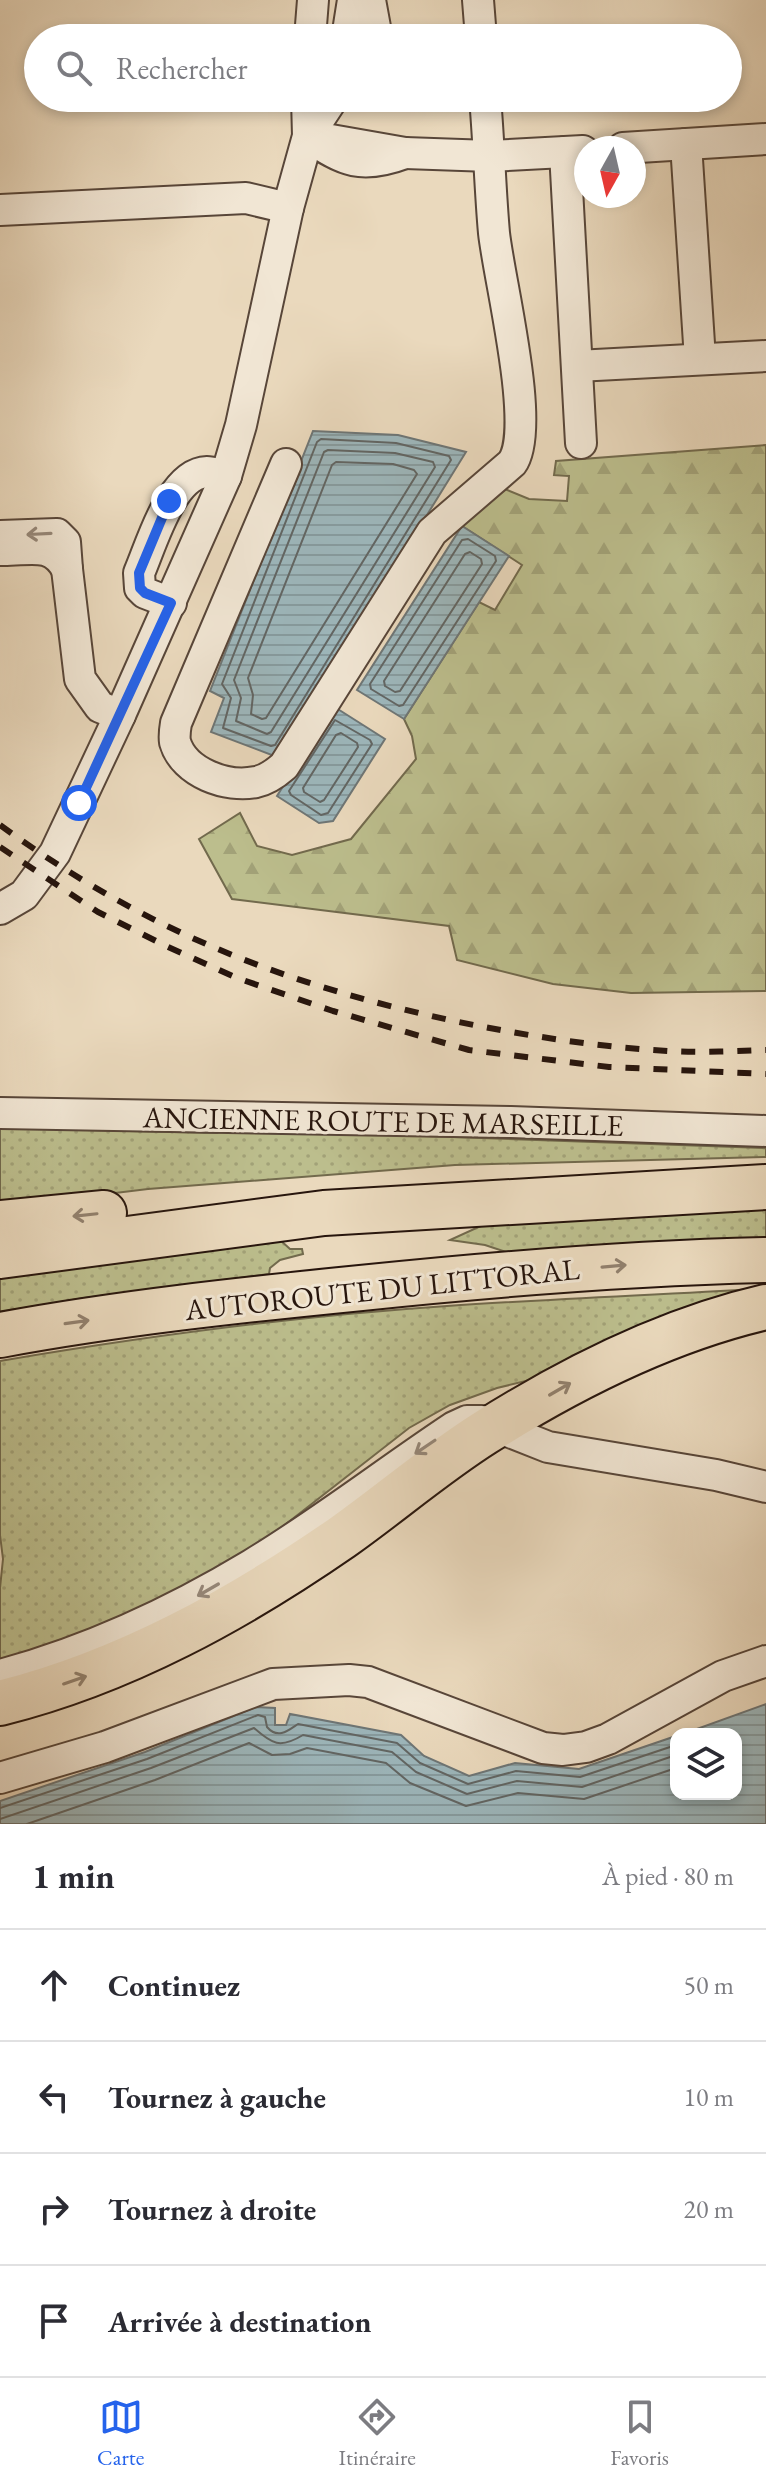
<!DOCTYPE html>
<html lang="fr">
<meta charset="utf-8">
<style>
:root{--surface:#fff;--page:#f7f7f7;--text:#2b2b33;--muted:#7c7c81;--line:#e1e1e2;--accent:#2563eb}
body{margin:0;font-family:"EB Garamond",serif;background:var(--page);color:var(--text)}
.controls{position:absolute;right:24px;bottom:24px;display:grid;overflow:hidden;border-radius:16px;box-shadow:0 4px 12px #0003}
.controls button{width:72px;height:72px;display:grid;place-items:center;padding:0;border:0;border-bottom:2px solid var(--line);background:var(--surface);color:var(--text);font:40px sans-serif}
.compass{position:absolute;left:574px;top:136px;width:72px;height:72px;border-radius:50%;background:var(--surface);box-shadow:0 4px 12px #0003;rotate:188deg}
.stop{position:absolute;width:24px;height:24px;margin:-18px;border:6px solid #2563eb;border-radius:50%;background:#fff}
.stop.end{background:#2563eb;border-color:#fff;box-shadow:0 2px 8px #0008}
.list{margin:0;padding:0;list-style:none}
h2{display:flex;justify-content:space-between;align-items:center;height:104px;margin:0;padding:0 32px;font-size:34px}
h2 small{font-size:26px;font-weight:400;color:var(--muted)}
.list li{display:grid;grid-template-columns:52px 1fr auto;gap:24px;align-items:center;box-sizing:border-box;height:112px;padding:0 32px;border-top:2px solid var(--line)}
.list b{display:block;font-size:30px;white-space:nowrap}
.list em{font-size:26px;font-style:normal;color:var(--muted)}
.icon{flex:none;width:44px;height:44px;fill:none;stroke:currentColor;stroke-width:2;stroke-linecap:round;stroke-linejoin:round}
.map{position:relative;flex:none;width:766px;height:1824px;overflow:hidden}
.search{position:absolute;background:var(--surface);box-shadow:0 4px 12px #0003;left:24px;right:24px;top:24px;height:88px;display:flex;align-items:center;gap:20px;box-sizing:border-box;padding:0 28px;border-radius:44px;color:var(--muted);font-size:30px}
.sheet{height:552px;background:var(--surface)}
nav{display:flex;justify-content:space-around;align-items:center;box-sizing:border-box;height:112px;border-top:2px solid var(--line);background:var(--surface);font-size:22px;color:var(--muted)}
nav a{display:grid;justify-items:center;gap:4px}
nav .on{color:var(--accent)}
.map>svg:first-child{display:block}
</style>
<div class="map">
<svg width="766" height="1824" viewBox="0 0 766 1824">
<defs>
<pattern id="grass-dots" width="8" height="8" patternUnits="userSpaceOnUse" patternTransform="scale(2)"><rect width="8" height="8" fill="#bcbe8d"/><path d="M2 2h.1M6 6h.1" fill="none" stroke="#a2a278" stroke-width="1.8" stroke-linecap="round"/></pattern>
<pattern id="forest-firs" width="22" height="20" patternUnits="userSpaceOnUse" patternTransform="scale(2)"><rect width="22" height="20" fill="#bcbe8d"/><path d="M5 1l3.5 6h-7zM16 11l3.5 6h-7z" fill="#a2a278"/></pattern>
<pattern id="water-rules" width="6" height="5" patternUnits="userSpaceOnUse" patternTransform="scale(2)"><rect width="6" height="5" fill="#9db7bc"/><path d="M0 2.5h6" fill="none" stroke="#879ca0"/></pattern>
</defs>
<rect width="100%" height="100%" fill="#ead9bd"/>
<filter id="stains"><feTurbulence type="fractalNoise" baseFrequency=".0025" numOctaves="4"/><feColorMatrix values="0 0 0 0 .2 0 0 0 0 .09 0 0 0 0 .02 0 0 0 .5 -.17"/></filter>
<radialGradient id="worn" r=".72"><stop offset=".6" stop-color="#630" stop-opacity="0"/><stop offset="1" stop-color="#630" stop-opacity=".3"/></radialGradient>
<g fill="url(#grass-dots)" stroke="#726a4d" stroke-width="2">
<path d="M0 1128 217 1133 227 1129 766 1148V1157L455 1165 148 1189 0 1207Z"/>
<path d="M766 1206V1241L506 1252 485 1245 450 1240 496 1219Z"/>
<path d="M279 1239 290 1249H302L303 1254 280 1260 270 1268 269 1274 84 1298 0 1312V1277Z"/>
<path d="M766 1286V1295L563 1372 497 1388 450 1405 409 1428 254 1549 119 1625 0 1666V1588L3 1559 0 1535V1361C147 1336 297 1316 447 1306 550 1299 653 1295 757 1289Z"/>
</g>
<path fill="url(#forest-firs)" stroke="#726a4d" stroke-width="2" d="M766 445V991L631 993 553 984 457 960 449 926 232 899 199 839 240 813 257 846 292 855 351 839 416 759 412 736 404 719 479 602 495 610 522 565 462 526 500 487 529 499 567 501 569 476 554 475 556 461Z"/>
<g fill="url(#water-rules)" stroke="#6e7676" stroke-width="2">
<path d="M313 431 398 435 466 452 277 757 211 732 224 698 210 691Z"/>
<path d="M462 526 509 556 404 719 357 690Z"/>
<path d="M333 706 385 739 333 821 319 823 277 796Z"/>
<path d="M766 1704V1824H0V1801L145 1752 256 1707 275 1708V1725H286L290 1714 401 1735 424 1756 469 1776 515 1763 579 1769 676 1736V1794H736V1734H683Z"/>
</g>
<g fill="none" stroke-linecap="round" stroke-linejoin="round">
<g stroke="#626664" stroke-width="2">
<path d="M321 439 396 443 449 456 451 460 275 745 271 746 223 728 231 698 222 684 317 442Z"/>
<path d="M328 450 395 453 433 462 435 467 271 732 267 734 236 721 241 698 234 680 324 452Z"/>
<path d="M336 462 393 464 414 470 417 474 266 718 262 719 251 714 253 695 248 678 332 465Z"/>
<path d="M468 539 495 556 496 561 403 705 399 706 371 689 370 684 462 540Z"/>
<path d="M470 552 481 559 482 564 400 691 395 692 385 686 384 681 465 554Z"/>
<path d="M335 720 370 740 372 744 328 813 321 815 291 795 289 791Z"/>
<path d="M341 733 357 743 358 747 324 800 320 802 304 792 303 788 336 735Z"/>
<path d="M0 1808 147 1759 258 1715 265 1717 267 1727C278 1740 289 1730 298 1724L397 1743 420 1763 468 1784 516 1771 580 1777 676 1745"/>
<path d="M0 1819 151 1768 254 1728C272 1744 280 1749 303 1735L392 1752 416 1772 467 1794 517 1781 582 1787 676 1755"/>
<path d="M27 1824 155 1780 249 1743 272 1755 290 1754 307 1748 386 1763 410 1783 466 1806 518 1793 584 1799 676 1768"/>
</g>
<defs>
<g id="minor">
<path d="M370 0 377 38"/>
<path d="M478 0 481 38"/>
<path d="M310 38 313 0"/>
<path d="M347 38 353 0"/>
<path d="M308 136 405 153C363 169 343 162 308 136Z"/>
<path d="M308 136 333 98"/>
<path d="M686 144 700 359"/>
<path d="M623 148 766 139"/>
<path d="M565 152 581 443"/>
<path d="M405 153 490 156 583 151"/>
<path d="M0 210 246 198 288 208"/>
<path d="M577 366 766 356"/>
<path d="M286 464 176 723C175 729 174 736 175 742 184 773 227 788 256 782 267 780 276 773 284 766L432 532 512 463C537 429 499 280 494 233 490 188 489 143 485 98"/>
<path d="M0 536 57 534 65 542 67 569C51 540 29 551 0 550"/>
<path d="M67 569 80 679 100 707 120 715"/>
<path d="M171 603 145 593 140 588 139 573C151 546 171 473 207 472 213 472 220 475 226 476"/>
<path d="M0 909 24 895 55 853 120 715 226 476 241 425 288 208 308 136 307 98"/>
<path d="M0 1113 511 1122 766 1131"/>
<path d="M0 1675C89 1651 173 1612 251 1565 321 1523 386 1472 454 1427L467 1421H482L548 1447 716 1475 766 1487"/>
<path d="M0 1778 105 1747 273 1684 349 1680 368 1682 543 1748 563 1750 586 1747 608 1739 723 1676 766 1661"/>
</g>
<g id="highway">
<path d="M0 1223 104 1213"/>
<path d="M0 1256 324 1213 766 1187"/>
<path d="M0 1335C119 1313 240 1300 361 1288 496 1274 631 1263 766 1260"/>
<path d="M0 1703C124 1672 238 1609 342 1537 390 1503 435 1464 484 1433 571 1378 666 1330 766 1307"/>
</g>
</defs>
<use href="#minor" stroke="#584639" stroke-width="34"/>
<use href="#highway" stroke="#27150d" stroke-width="48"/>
<use href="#minor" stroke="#f1e6d4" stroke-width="30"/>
<use href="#highway" stroke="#ead9bd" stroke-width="44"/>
<g stroke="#27150d" stroke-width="6" stroke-dasharray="14 14" stroke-linecap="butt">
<path d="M0 825C146 931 284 985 459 1022 528 1036 598 1047 669 1051 701 1053 734 1051 766 1050"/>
<path d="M0 847 98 912 168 947 237 978 333 1011 469 1050 609 1067 766 1074"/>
</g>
</g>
<defs><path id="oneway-shaft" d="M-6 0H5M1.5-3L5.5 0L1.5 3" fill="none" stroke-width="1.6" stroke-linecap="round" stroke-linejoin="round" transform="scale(2)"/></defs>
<g stroke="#96887a">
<use href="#oneway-shaft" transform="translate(39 534) rotate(177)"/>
<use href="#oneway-shaft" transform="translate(425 1447) rotate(146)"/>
<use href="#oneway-shaft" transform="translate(208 1590) rotate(150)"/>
</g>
<g stroke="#92816e">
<use href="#oneway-shaft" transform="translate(85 1215) rotate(174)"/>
<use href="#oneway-shaft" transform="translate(614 1266) rotate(-5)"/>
<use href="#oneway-shaft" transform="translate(77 1322) rotate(-8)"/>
<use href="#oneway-shaft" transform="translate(560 1389) rotate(-30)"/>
<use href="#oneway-shaft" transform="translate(75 1680) rotate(-19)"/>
</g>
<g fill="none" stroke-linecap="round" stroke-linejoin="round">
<path stroke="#2563eb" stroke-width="10" d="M79 803 171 603 145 593 140 588 139 573 169 501"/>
</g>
<g text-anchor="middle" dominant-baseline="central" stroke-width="6" stroke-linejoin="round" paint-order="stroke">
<g font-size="30" fill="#27150d" stroke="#f1e6d4">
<text transform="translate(383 1121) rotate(1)">ANCIENNE ROUTE DE MARSEILLE</text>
<text transform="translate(382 1289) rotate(-6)">AUTOROUTE DU LITTORAL</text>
</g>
</g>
<rect width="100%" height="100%" filter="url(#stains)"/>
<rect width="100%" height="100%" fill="url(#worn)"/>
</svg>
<div class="controls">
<button><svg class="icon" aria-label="layers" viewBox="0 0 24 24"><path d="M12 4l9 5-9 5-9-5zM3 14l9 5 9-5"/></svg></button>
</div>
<svg class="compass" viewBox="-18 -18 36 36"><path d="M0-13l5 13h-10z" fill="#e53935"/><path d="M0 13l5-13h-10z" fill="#7c7c81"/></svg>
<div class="stop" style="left:79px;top:803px"></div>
<div class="stop end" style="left:169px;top:501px"></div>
<div class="search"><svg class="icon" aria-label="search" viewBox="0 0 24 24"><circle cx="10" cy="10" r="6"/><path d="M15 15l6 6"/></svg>Rechercher</div>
</div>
<section class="sheet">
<h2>1 min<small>À pied · 80 m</small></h2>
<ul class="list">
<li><svg class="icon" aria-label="ahead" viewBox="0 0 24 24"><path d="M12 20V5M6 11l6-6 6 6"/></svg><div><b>Continuez</b></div><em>50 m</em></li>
<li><svg class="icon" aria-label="left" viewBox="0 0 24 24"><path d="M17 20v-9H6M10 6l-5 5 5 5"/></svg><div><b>Tournez à gauche</b></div><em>10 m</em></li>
<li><svg class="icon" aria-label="right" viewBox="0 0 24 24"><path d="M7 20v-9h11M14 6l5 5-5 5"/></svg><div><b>Tournez à droite</b></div><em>20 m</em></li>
<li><svg class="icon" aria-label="arrive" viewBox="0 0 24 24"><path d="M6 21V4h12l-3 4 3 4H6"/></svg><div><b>Arrivée à destination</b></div></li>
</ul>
</section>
<nav>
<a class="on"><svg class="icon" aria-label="map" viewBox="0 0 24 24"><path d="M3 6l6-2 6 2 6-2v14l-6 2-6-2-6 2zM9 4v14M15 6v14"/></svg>Carte</a>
<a><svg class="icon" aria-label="directions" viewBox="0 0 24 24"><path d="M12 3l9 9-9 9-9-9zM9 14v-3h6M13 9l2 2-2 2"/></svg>Itinéraire</a>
<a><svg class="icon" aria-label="saved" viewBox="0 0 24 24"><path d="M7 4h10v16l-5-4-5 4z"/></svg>Favoris</a>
</nav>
